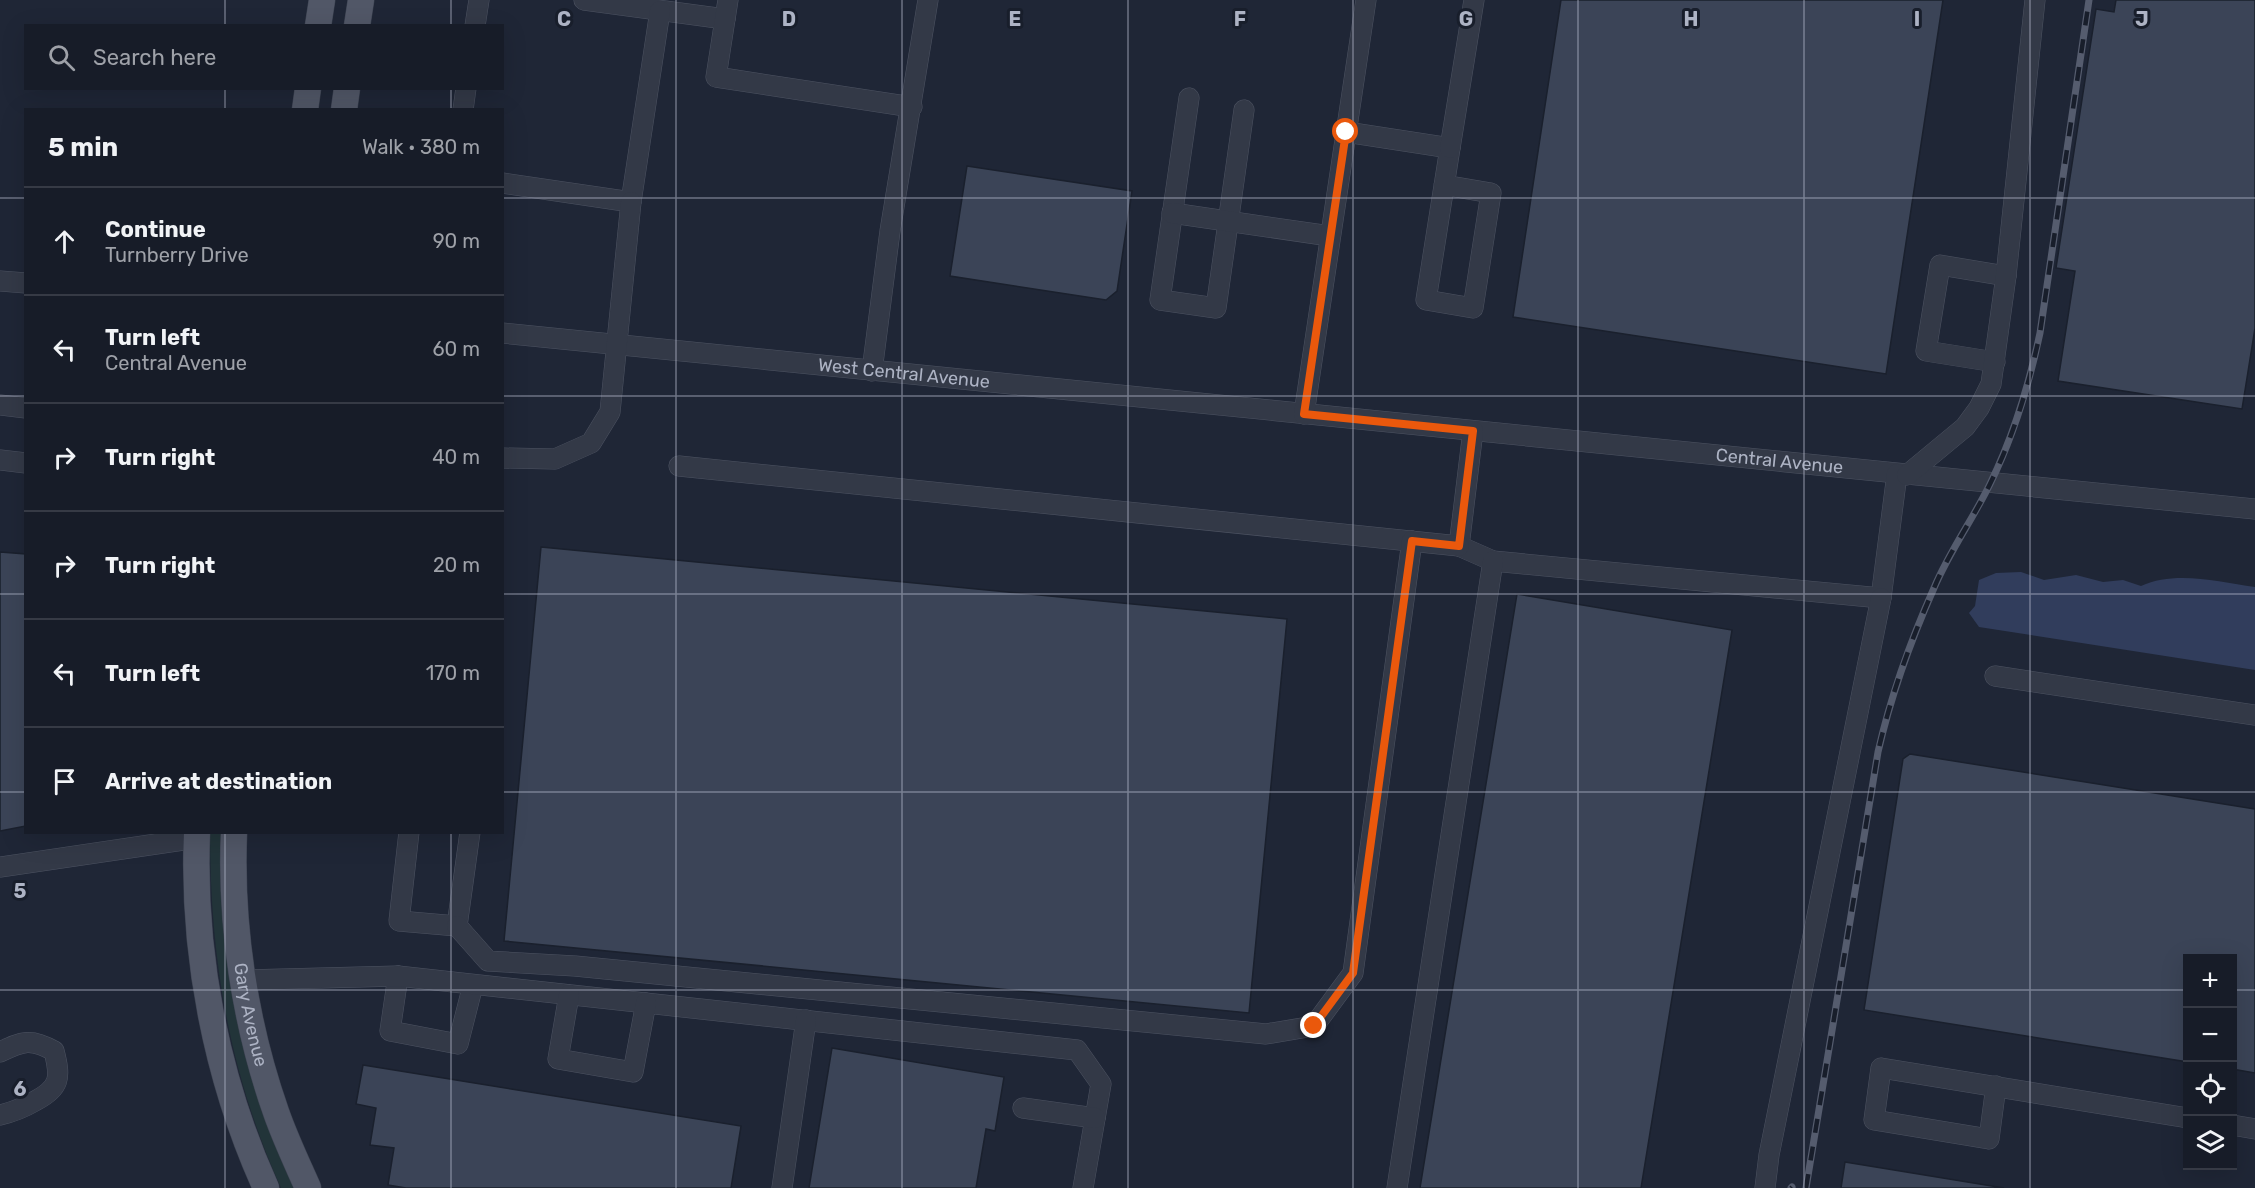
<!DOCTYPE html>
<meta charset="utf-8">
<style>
:root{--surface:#171c28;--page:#242934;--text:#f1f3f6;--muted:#9ea1a8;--line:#363a45}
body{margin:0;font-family:Rubik,sans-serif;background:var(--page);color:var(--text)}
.controls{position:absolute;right:18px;bottom:18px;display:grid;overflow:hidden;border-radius:0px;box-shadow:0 6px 24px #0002}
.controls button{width:54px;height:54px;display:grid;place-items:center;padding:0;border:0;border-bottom:2px solid var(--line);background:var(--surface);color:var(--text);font:30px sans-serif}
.stop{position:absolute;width:18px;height:18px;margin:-14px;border:4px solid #ea580c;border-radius:50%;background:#fff}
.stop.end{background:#ea580c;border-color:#fff;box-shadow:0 2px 6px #0008}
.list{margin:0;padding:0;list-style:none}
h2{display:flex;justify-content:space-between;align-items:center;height:78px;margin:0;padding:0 24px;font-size:26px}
h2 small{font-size:20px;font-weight:400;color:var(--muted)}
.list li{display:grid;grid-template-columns:39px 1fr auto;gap:18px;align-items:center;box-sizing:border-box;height:108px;padding:0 24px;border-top:2px solid var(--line)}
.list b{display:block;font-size:22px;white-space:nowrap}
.list p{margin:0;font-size:20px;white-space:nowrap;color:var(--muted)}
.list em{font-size:20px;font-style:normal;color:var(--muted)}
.icon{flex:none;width:33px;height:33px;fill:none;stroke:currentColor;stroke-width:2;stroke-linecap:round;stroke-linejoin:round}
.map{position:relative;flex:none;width:2255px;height:1188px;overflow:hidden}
.search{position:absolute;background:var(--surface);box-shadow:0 6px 24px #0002;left:24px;top:24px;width:480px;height:66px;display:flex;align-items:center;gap:15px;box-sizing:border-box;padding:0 21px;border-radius:0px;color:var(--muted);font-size:22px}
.panel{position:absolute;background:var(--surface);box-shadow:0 6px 24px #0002;left:24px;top:108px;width:480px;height:726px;border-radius:0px}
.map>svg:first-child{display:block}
</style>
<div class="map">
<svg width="2255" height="1188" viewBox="0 0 2255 1188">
<rect width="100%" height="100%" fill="#1f2636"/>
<path fill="#223439" d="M210 833H222L251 1074 274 1143 294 1188H281C229 1072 210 959 210 833Z"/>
<path fill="#313d5c" d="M2021 572 2044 580 2076 575 2103 582 2123 580 2141 586C2176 570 2218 582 2255 587V670L1979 627 1969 613 1975 606 1979 580 1996 573Z"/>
<g fill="#3b4457" stroke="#1a202d" stroke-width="1.5">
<path d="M1561 0H1943L1886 374 1513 317Z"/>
<path d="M2116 0H2255V328L2242 409 2058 381 2075 271 2056 268 2096 9 2114 12Z"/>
<path d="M967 166 1132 191 1117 291 1106 300 950 276Z"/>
<path d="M541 547 1287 619 1249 1013 504 941Z"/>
<path d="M0 552 26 554V826L0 831Z"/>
<path d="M1517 594 1732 630 1641 1188H1420Z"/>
<path d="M1910 754 2255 809V1073L2232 1069V958H2188V1062L1864 1010 1903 759Z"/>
<path d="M832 1048 1004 1077 995 1131 986 1129 976 1188H809Z"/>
<path d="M363 1065 741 1126 731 1188H406L388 1185 394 1148 370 1145 376 1108 356 1104Z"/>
<path d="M1845 1162 2004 1188H1841Z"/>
</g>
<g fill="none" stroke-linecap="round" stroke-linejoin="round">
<defs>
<g id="minor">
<path d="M584 0 725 19"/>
<path d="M728 0 716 77 912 107"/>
<path d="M475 26 479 0"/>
<path d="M1189 98 1160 300 1216 308 1244 110"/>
<path d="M463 110 466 88"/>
<path d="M1346 132 1450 148 1426 300 1473 308 1491 193 1444 185"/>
<path d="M1450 148 1474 0"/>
<path d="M502 183 631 202 660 11"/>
<path d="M1172 213 1330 236"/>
<path d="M0 281 26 283"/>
<path id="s1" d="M502 333 2255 509"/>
<path d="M1995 362 1926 351 1940 265 2006 276"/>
<path d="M872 371 890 231 928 0"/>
<path d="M0 405 26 408"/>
<path d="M1304 414 1366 0"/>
<path d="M1473 431 1459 546 1493 561 1881 598 1897 474"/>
<path d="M502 458 555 459 591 443 610 412 631 202"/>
<path d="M0 460 26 463"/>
<path d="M679 466 1459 546"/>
<path d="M1907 475 1965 427 1979 408 1991 384 2006 276 2035 0"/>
<path d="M1995 676 2255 715"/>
<path d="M409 832 399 921 457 926 470 832"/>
<path d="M0 867 197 838"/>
<path d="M457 926 488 961 575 966 1266 1034 1314 1026 1353 973 1412 541"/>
<path d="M398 976 390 1031 458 1044 473 985"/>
<path d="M243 980 398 976 1077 1050 1101 1084 1083 1188"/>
<path d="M569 995 558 1059 633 1072 646 1003"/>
<path d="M0 1052C23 1041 31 1038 54 1051 61 1078 60 1088 35 1101 23 1108 13 1112 0 1115"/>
<path d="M1996 1086 1989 1139 1874 1120 1881 1068 2188 1118"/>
<path d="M1023 1108 1095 1118"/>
<path d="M2232 1125 2255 1129"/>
<path d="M782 1188 806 1020"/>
<path d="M1397 1188 1493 561"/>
<path d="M1765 1188 1769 1155 1881 598"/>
</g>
<g id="major">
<path d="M318 26 322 0"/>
<path d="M357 26 361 0"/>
<path d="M305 110 308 88"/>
<path d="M344 110 347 88"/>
<path d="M197 832C192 953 216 1078 266 1188"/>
<path id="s2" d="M234 832C230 926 245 1024 276 1112 285 1138 297 1163 308 1188"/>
</g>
</defs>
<use href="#minor" stroke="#4d5362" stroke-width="21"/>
<use href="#major" stroke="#3c4251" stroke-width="27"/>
<use href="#minor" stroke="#333947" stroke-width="20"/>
<use href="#major" stroke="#515767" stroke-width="26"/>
<defs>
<g id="rail">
<path d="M1791 1188 1792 1187"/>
<path d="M1806 1188 1878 752C1891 695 1910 642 1934 588 1949 552 1973 519 1990 484 2014 435 2029 385 2040 333L2089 0"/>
</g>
</defs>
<use href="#rail" stroke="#555c6e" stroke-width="7"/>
<use href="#rail" stroke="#181e2b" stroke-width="4.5" stroke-dasharray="14" stroke-linecap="butt"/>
</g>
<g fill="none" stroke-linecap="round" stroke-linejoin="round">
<path stroke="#ea580c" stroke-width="8" d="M1314 1026 1353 973 1412 541 1459 546 1473 431 1304 414 1346 132"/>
</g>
<path fill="none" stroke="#adb3c4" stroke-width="1.5" stroke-opacity="0.55" d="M225 0V26M451 0V26M676 0V1188M902 0V1188M1128 0V1188M1353 0V1188M1578 0V1188M1804 0V1188M2030 0V1188M225 88V110M451 88V110M0 198H26M502 198H2255M0 396H26M502 396H2255M0 594H26M502 594H2255M0 792H26M502 792H2255M225 832V1188M451 832V1188M0 990H2188M2232 990H2255"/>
<g text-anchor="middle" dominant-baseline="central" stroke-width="6" stroke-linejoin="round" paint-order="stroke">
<g font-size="18" fill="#adb3c4" stroke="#181e2b">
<text stroke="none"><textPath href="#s1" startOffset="404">West Central Avenue</textPath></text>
<text stroke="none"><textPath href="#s1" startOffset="1284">Central Avenue</textPath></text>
<text stroke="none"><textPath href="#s2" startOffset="184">Gary Avenue</textPath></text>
</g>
</g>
<g font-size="20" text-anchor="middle" font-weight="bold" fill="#adb3c4" stroke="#181e2b" stroke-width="6" stroke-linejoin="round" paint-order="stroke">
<text x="564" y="26">C</text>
<text x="789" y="26">D</text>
<text x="1015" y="26">E</text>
<text x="1240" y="26">F</text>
<text x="1466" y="26">G</text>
<text x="1691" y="26">H</text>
<text x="1917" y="26">I</text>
<text x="2142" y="26">J</text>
<text x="20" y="898">5</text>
<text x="20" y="1096">6</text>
</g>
</svg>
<div class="controls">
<button>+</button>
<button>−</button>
<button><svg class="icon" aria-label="locate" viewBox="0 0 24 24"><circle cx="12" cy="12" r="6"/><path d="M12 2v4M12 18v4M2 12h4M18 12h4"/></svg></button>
<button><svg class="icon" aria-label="layers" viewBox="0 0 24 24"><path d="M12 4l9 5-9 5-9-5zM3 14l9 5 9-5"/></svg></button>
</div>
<div class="stop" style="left:1346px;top:132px"></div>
<div class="stop end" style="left:1314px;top:1026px"></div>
<div class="search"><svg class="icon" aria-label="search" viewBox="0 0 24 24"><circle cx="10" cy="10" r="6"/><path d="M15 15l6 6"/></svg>Search here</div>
<section class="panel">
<h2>5 min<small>Walk · 380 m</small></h2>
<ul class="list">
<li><svg class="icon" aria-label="ahead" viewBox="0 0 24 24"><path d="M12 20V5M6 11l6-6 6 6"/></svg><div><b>Continue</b><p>Turnberry Drive</p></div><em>90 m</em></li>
<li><svg class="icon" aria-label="left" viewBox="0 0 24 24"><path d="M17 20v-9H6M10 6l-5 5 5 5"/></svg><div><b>Turn left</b><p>Central Avenue</p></div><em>60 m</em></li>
<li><svg class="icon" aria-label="right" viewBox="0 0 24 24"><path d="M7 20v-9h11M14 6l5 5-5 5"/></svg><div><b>Turn right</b></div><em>40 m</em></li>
<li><svg class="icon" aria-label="right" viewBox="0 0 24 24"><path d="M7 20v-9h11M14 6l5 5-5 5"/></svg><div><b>Turn right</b></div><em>20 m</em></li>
<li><svg class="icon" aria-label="left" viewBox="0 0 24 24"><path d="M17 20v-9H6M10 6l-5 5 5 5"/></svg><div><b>Turn left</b></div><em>170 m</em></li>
<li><svg class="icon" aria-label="arrive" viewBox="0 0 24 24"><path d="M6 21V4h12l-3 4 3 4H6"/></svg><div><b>Arrive at destination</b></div></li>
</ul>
</section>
</div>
